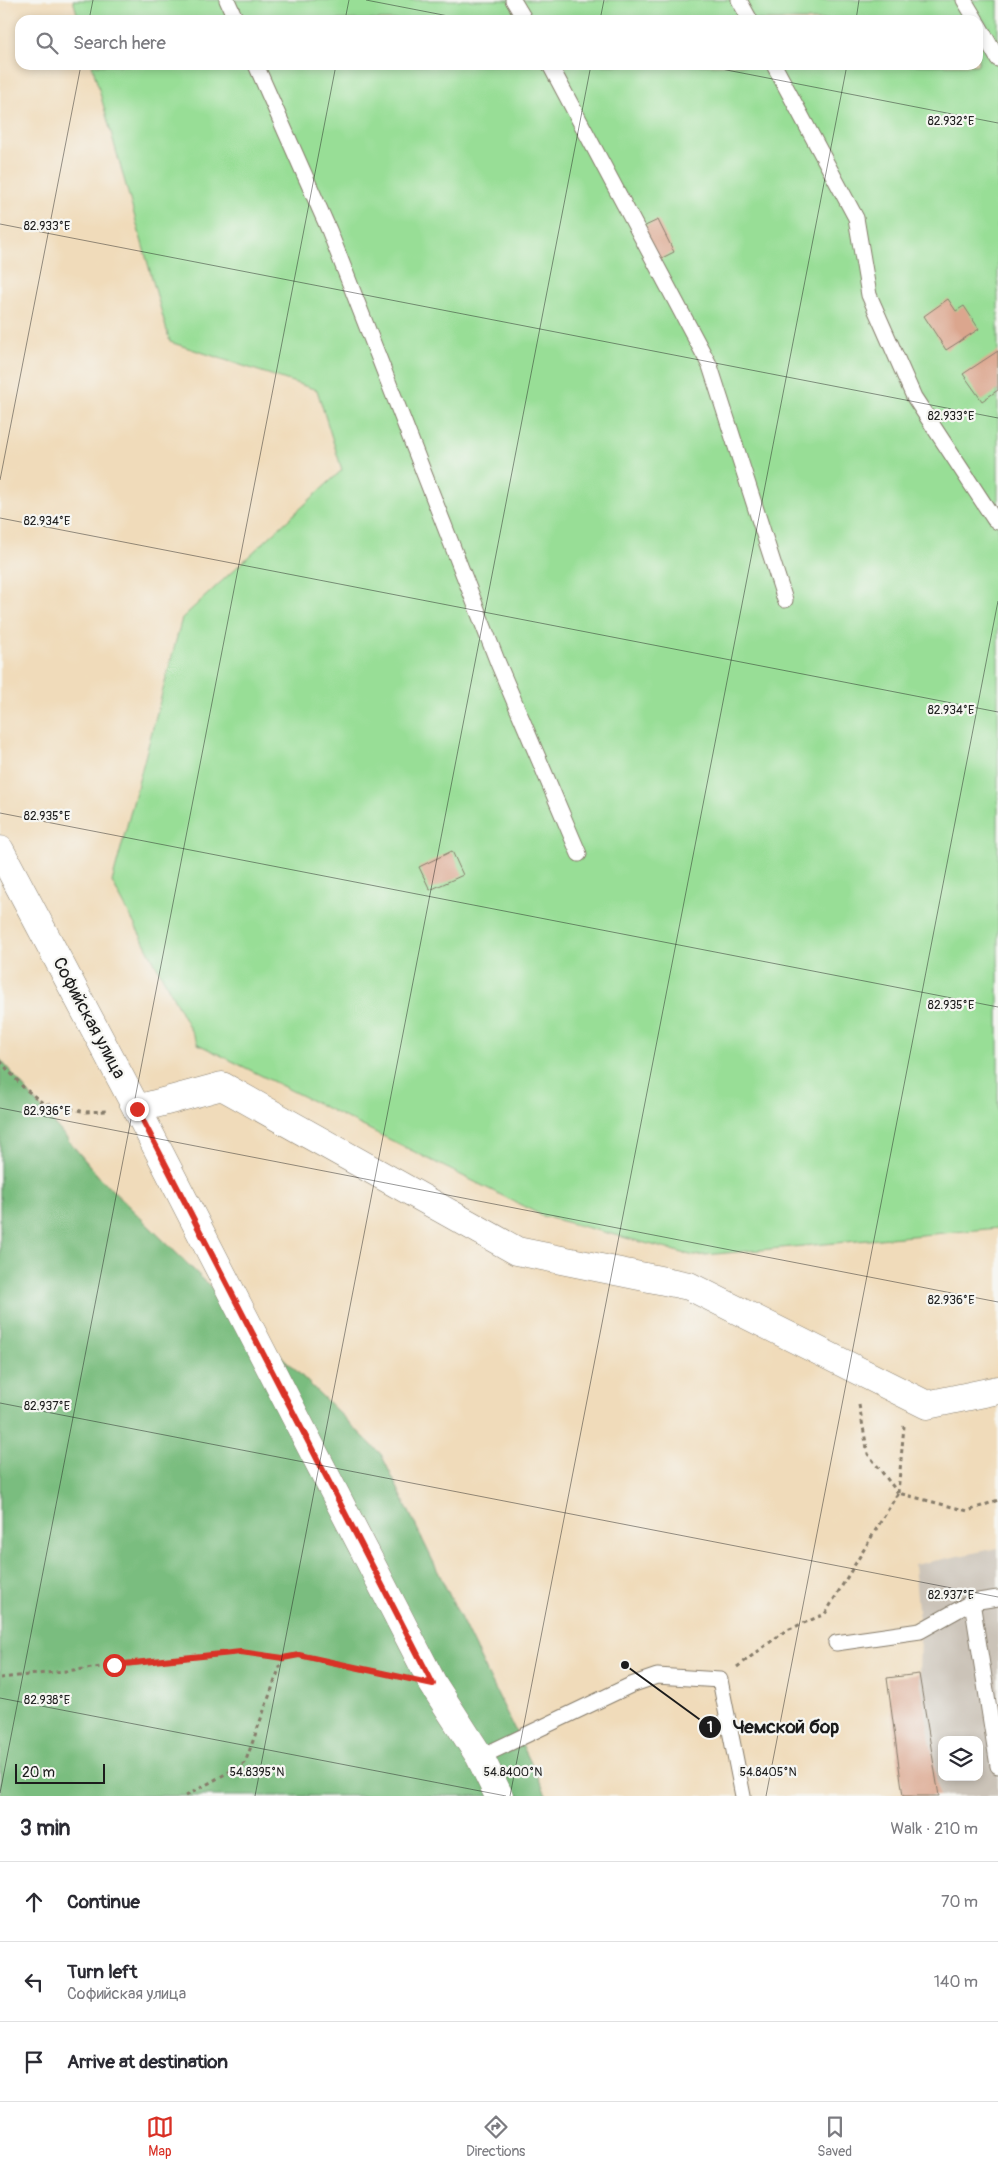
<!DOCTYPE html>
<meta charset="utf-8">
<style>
:root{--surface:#fff;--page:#f7f7f7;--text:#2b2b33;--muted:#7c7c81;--line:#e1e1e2;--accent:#d93025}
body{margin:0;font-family:Pangolin,sans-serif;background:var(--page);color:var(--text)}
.controls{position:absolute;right:15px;bottom:15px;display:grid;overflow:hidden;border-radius:10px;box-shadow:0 2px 8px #0003}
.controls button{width:45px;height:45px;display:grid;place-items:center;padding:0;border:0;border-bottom:1px solid var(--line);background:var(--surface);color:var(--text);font:25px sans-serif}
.scale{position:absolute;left:15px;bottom:12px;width:90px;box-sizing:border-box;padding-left:5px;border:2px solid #1c1c1c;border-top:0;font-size:14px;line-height:18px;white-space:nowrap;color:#1c1c1c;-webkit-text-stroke:4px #f6f6f2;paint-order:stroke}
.stop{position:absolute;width:15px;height:15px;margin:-11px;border:4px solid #d93025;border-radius:50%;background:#fff}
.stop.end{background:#d93025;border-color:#fff;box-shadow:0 1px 5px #0008}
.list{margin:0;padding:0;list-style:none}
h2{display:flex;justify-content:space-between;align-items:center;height:65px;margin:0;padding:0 20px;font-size:21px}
h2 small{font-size:16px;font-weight:400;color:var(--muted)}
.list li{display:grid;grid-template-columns:32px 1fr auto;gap:15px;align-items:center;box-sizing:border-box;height:80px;padding:0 20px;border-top:1px solid var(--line)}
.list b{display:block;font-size:19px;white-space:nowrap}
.list p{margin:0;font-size:16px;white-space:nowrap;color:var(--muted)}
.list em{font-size:16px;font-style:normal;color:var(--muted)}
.icon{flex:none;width:28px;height:28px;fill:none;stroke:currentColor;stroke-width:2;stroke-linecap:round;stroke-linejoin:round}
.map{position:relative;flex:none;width:998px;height:1796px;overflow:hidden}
.search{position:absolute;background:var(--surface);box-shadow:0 2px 8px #0003;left:15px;right:15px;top:15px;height:55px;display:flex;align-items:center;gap:12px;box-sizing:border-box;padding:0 18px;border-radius:15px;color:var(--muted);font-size:19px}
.sheet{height:305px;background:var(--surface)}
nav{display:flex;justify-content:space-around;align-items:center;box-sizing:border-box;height:70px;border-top:1px solid var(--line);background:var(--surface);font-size:14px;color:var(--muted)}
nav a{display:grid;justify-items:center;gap:2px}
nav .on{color:var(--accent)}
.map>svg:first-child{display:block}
</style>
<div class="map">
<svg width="998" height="1796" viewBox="0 0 998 1796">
<rect width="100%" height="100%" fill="#f6f6f2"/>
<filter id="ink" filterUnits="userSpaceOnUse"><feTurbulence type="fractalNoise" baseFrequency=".02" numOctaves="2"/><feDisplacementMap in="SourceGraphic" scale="10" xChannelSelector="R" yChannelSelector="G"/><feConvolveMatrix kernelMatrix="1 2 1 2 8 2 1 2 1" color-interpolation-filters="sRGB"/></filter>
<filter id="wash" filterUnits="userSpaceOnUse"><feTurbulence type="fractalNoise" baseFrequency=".0096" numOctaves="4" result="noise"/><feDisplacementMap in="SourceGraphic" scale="20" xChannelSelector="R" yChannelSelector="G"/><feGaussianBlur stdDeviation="1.12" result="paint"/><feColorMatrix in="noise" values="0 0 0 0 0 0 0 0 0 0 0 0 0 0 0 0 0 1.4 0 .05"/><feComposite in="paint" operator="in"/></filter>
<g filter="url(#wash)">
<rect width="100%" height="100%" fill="#f0dbba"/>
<path fill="#cbc3b8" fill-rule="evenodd" d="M998 1548V1796H939L919 1674 920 1631 914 1565ZM942 1740H979V1777H942Z"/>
<path fill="#98de96" stroke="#5a7d59" d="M73 0H998V1228L694 1256 543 1216 198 1044 112 882 182 618 342 470 317 390 170 342 92 65H978V20H79Z"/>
<path fill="#7abd7f" stroke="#4b6c4e" d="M0 1059 100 1178 381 1454 547 1796H0Z"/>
<g id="blocks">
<g fill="#dba68e">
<path d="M658 220 674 252 658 260 643 227Z"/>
<path d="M948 299 956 311 964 306 979 329 946 350 924 316Z"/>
<path d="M998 351V390L982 401 963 374Z"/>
<path d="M452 851 463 875 430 890 419 867Z"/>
<path d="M919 1674 939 1796H903L887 1678Z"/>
</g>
</g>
</g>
<g filter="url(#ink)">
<use href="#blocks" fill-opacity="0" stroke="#867c6b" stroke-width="1"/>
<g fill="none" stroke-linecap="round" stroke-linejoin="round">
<defs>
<g id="lane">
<path d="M227 0 236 20"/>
<path d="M513 0 525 20"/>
<path d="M739 0 750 20"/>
<path d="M964 0 976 20"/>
<path d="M978 24 998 59"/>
<path d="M256 65 329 230 498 663 579 854"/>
<path d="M550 65 710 366 785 600"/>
<path d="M774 65 856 218 869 295 914 397 994 519 998 522"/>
<path d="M972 1602 998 1766"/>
<path d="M836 1643 920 1631 972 1602 998 1598"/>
<path d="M480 1757 631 1685 657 1676 720 1680 743 1796"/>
</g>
<path id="street" d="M137 1109 222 1086 517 1251 689 1286 927 1405 998 1390"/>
<path id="secondary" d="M0 850 137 1109 433 1684 480 1757 499 1796"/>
</defs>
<use href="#lane" stroke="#867c6b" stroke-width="17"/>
<use href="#street" stroke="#867c6b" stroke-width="29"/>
<use href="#secondary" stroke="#867c6b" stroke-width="29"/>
<g stroke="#867c6b" stroke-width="3" stroke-dasharray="4 4" stroke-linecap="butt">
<path d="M0 1061 23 1087 43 1103 86 1112 106 1111"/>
<path d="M859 1405 868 1454 898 1493"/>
<path d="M898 1493 904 1426"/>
<path d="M737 1667 785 1631 825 1614 898 1493 968 1511 998 1500"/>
<path d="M0 1678 241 1652 283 1658"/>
<path d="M186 1796 245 1763 283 1658 299 1655 395 1676"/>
</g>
<use href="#lane" stroke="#fff" stroke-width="15"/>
<use href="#street" stroke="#fff" stroke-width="28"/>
<use href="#secondary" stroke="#fff" stroke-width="28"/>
</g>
</g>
<g fill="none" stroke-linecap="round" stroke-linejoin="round" filter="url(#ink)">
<path stroke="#d93025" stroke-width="6" d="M114 1665 241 1652 283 1658 299 1655 433 1684 137 1109"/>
</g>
<path fill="none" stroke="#1c1c1c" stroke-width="1" stroke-opacity="0.45" d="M366 0 469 20M89 20 93 0M345 20 349 0M600 20 604 0M856 20 859 0M701 65 998 123M0 224 998 418M0 480 81 65M0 518 998 712M0 813 998 1007M0 1108 998 1302M0 1403 998 1597M0 1698 506 1796M0 1793 336 65M255 1796 591 65M510 1796 847 65M766 1796 998 601"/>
<g text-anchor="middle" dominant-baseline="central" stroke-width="4.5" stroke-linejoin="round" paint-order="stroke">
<g font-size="18" fill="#1c1c1c" stroke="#f6f6f2">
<text transform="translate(89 1018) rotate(62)">Софийская улица</text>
</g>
</g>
<g font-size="12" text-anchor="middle" fill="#1c1c1c" stroke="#f6f6f2" stroke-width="4.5" stroke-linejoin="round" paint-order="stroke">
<text x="951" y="125">82.932°E</text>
<text x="47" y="230">82.933°E</text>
<text x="951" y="420">82.933°E</text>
<text x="47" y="525">82.934°E</text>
<text x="951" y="714">82.934°E</text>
<text x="47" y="820">82.935°E</text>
<text x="951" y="1009">82.935°E</text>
<text x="47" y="1115">82.936°E</text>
<text x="951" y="1304">82.936°E</text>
<text x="47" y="1410">82.937°E</text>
<text x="951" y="1599">82.937°E</text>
<text x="47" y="1704">82.938°E</text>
<text x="257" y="1776">54.8395°N</text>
<text x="513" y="1776">54.8400°N</text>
<text x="768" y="1776">54.8405°N</text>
</g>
<path fill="none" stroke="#1c1c1c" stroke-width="2" d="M625 1665L710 1727"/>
<g fill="#1c1c1c" stroke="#f6f6f2" stroke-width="2">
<circle cx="625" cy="1665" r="5"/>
<circle cx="710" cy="1727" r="12"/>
</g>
<g font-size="15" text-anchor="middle" font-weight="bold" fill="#fff">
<text x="710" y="1732">1</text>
</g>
<g font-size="19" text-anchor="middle" font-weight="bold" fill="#1c1c1c" stroke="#f6f6f2" stroke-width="4.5" stroke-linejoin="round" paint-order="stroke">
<text x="786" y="1733">Чемской бор</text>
</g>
</svg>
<div class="controls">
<button><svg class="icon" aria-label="layers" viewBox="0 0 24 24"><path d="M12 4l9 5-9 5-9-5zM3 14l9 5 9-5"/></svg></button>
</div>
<div class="scale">20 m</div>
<div class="stop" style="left:114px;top:1665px"></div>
<div class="stop end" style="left:137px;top:1109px"></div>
<div class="search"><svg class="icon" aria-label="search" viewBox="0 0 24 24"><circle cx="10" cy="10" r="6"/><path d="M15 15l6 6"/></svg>Search here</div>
</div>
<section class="sheet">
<h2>3 min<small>Walk · 210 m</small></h2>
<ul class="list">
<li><svg class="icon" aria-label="ahead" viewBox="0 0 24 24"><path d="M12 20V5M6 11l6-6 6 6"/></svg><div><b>Continue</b></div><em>70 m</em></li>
<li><svg class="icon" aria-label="left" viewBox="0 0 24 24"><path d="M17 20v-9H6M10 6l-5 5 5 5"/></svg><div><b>Turn left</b><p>Софийская улица</p></div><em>140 m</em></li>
<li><svg class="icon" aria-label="arrive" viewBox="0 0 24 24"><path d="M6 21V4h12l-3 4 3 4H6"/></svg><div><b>Arrive at destination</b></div></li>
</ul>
</section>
<nav>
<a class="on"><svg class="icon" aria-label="map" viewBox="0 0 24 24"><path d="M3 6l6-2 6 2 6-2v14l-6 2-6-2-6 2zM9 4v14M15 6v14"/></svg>Map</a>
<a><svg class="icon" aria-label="directions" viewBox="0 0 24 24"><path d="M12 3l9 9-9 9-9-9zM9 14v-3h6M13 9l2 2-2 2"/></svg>Directions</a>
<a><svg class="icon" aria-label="saved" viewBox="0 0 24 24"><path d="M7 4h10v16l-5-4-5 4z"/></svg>Saved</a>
</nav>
